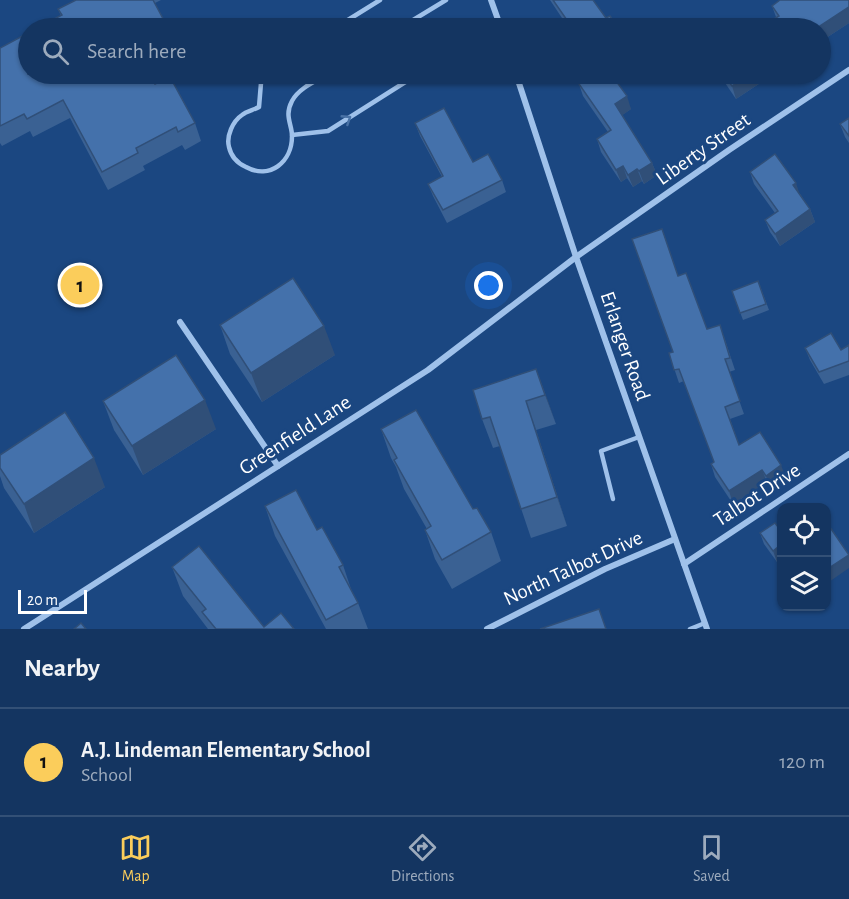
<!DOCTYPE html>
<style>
:root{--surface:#143561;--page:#21406a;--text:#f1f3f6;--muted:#9dabbd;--line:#335076;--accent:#fbcd5b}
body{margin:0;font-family:"Alegreya Sans",sans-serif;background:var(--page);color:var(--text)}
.controls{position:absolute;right:18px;bottom:18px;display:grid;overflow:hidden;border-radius:12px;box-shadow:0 2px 4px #0004}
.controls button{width:54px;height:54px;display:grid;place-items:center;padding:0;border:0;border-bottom:2px solid var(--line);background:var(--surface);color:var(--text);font:30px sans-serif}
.scale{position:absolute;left:18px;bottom:15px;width:69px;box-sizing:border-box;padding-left:6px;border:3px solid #fff;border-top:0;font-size:16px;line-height:21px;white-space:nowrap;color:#fff;-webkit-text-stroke:4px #1b4781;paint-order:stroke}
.you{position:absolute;left:489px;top:286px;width:21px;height:21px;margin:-15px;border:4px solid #fff;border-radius:50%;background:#1a73e8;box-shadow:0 0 0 9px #1a73e833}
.badge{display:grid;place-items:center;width:39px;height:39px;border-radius:50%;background:var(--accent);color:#111;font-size:20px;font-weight:700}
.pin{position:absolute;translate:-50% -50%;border:3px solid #fff;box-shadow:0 2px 6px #0006}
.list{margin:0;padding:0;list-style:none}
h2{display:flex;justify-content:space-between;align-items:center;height:78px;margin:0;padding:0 24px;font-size:26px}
h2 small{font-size:20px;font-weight:400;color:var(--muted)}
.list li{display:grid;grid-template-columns:39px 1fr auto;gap:18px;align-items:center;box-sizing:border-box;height:108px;padding:0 24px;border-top:2px solid var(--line)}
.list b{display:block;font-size:22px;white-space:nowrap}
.list p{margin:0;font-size:20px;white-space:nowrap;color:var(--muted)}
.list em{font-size:20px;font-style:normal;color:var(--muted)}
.icon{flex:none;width:33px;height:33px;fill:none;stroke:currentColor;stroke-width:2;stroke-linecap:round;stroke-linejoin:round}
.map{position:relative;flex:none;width:849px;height:629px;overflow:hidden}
.search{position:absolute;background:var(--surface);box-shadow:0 2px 4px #0004;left:18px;right:18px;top:18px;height:66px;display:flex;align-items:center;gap:15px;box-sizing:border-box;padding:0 21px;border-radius:33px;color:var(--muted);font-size:22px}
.sheet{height:186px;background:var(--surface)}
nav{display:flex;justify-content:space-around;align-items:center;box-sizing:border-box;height:84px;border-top:2px solid var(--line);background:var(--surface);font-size:16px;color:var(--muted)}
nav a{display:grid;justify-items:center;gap:3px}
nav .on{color:var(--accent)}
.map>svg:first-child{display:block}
</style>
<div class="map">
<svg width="849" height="629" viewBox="0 0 849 629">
<rect width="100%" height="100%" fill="#1b4781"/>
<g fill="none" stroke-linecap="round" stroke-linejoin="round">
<g stroke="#9fc1ea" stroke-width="4.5">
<path d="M335 28 380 0"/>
<path d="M400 28 446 0"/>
<path d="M488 28 499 21"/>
<path d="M267 74 261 83 259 107C254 110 246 111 242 115 233 121 226 136 229 147 231 156 237 163 246 167 270 180 292 162 292 136 292 124 284 116 292 101 299 88 316 81 328 74"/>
<path d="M292 135 328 131 418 74"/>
<path d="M613 499 601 451 639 437"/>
<path d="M690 629 705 623"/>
</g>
<g stroke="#9fc1ea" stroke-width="6">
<path d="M491 0 501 28"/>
<path d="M516 74 576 257 707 629"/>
<path d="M180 322 278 466"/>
<path d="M684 564 849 454"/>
<path d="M24 629 428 370 576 257 729 150 849 70"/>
<path d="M487 629 605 569 675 539"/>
</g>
</g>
<g fill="#3a6193">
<path d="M76 0H161L155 3 61 16 58 9Z"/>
<path d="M550 0H593L606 18 618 28 566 24Z"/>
<path d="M849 0V23L820 42V28L776 17 772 6Z"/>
<path d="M0 48 155 84 195 123 201 141 185 150 182 145 143 166 145 170 108 190 70 118 33 137 30 131 2 146 0 143Z"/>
<path d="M583 74H611L631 109 622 115 652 163 657 175 644 184 642 181 633 187 627 178 621 182 601 152 597 139 608 132 583 96 579 84 586 79Z"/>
<path d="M719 74H774L736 99Z"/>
<path d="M849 118V143L845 137 840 124Z"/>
<path d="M415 123 473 162 502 180 506 192 447 223 433 196 428 184 442 177 420 136Z"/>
<path d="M750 172 800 194 810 209 815 222 780 246 770 232 765 220 775 213 754 184Z"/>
<path d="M678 276 707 329 724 337 735 370 729 372 744 414 730 419 739 445 786 478 770 488 767 482 733 504 715 477 711 464 714 462 684 381 679 383 669 353 673 352Z"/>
<path d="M758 281 769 310 743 320 732 291Z"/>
<path d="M220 325 335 355 262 402 230 354Z"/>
<path d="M849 345V375L824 384 810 360 805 348 841 350Z"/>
<path d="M536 369 556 424 536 430 567 526 531 538 500 446 493 448 482 419Z"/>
<path d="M103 401 216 429 143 475 114 430Z"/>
<path d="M381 429 473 509 491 532 501 561 452 589 435 559 425 530 427 529 404 489 396 467 391 458Z"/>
<path d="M0 455 105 487 34 533 4 488 0 476Z"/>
<path d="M265 506 317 530 343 565 352 592 358 603 368 629H326L275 536Z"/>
<path d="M782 524V558L777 562 764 544 760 533 778 527Z"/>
<path d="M172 567 264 627 294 629H208L183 596Z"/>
</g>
<g fill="#304f78">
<path d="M849 7V23L820 42V28H817Z"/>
<path d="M751 74H774L736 99 732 86Z"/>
<path d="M627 96 631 109 620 117 615 104Z"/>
<path d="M652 163 657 175 644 184 639 171Z"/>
<path d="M623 166 627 178 621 182 616 170Z"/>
<path d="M637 169 642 181 633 187 628 175Z"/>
<path d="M796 183 800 195 793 185Z"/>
<path d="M810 209 815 222 780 246 775 234Z"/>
<path d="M324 326 335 355 262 402 251 373Z"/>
<path d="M536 369 547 398 556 424 545 395Z"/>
<path d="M205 400 216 429 143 475 132 446Z"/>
<path d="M526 401 536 430 567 526 557 497Z"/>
<path d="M94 458 105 487 34 533 24 504Z"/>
<path d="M781 465 786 478 770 488 766 476Z"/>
<path d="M762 470 767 482 733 504 729 491Z"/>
<path d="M778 547 782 555V558L777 562 773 551Z"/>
<path d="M849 555V568L826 584V570Z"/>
</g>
<g fill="#4471ab" stroke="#304f78" stroke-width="1.5">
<path d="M76 0H153L168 28H37L62 15 58 9Z"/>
<path d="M553 0H593L606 18 610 16 618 28H559L569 23Z"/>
<path d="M780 0H849V7L817 28H759L779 16 772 6Z"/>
<path d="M28 33V74H149L155 84 170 77 195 123 178 132 176 127 136 148 138 153 102 172 63 100 27 119 24 114 0 126V48Z"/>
<path d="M586 74H611L627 96 615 104 652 163 639 171 637 169 628 175 623 166 616 170 597 139 611 130 579 84 588 78Z"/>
<path d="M723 74H751L732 86Z"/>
<path d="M444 108 473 162 488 154 502 180 443 210 428 184 443 176 415 123Z"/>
<path d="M849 118V136L840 124Z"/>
<path d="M775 154 796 183 793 185 810 209 775 234 765 220 778 211 750 172Z"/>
<path d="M662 229 678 276 686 273 707 329 720 325 730 358 725 359 740 401 725 407 739 445 760 432 781 465 766 476 762 470 729 491 711 464 714 462 679 369 674 370 669 353 673 352 632 239Z"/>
<path d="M293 278 324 326 251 373 220 325Z"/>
<path d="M758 281 766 304 740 313 732 291Z"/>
<path d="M831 333 841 350 849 345V361L819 372 805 348Z"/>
<path d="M176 355 205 400 132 446 103 401Z"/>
<path d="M536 369 545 395 526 401 557 497 521 509 490 417 482 419 473 390Z"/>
<path d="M416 410 473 509 477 508 491 532 442 560 425 530 431 526 394 460 397 458 381 429Z"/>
<path d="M65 412 94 458 24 504 0 468V455Z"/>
<path d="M296 490 317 530 322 527 343 565 339 567 358 603 326 620 265 506Z"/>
<path d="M775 523 778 527 782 524V551L778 547 773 551 760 533Z"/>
<path d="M827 523 849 555 826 570V523Z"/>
<path d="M199 546 264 627 281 613 294 629H216L202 612 206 609 172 567Z"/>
<path d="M599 609 606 629H540Z"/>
<path d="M81 623 86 629H74Z"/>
</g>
<defs><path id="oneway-chevron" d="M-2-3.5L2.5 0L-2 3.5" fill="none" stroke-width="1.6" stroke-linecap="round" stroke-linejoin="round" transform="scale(1.5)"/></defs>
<use stroke="#4972a6" href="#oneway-chevron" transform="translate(347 119) rotate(-33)"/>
<g text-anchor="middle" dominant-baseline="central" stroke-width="6" stroke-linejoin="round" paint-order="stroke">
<g font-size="21" fill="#fff" stroke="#1b4781">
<text transform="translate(703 149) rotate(-35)">Liberty Street</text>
<text transform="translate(625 346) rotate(71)">Erlanger Road</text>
<text transform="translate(295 435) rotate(-33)">Greenfield Lane</text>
<text transform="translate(757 495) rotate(-33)">Talbot Drive</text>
<text transform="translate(573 568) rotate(-25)">North Talbot Drive</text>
</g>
</g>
</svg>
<div class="controls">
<button><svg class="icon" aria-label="locate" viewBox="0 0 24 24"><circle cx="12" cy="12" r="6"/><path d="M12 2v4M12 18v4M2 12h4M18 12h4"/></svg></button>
<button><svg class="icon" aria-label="layers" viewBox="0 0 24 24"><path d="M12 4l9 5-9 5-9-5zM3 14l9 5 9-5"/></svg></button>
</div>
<div class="scale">20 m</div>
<div class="you"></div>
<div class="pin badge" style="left:80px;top:285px">1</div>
<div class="search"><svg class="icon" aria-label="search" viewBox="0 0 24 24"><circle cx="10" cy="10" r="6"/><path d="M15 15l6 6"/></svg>Search here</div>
</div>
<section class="sheet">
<h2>Nearby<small></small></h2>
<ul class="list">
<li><span class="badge">1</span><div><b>A.J. Lindeman Elementary School</b><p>School</p></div><em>120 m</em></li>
</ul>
</section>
<nav>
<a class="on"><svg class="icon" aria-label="map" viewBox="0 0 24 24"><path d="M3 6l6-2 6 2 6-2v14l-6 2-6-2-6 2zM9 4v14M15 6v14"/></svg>Map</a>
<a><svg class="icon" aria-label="directions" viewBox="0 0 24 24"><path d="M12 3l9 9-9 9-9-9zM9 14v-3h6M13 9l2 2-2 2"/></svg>Directions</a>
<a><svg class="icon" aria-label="saved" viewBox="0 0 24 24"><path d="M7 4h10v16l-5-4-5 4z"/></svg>Saved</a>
</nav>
